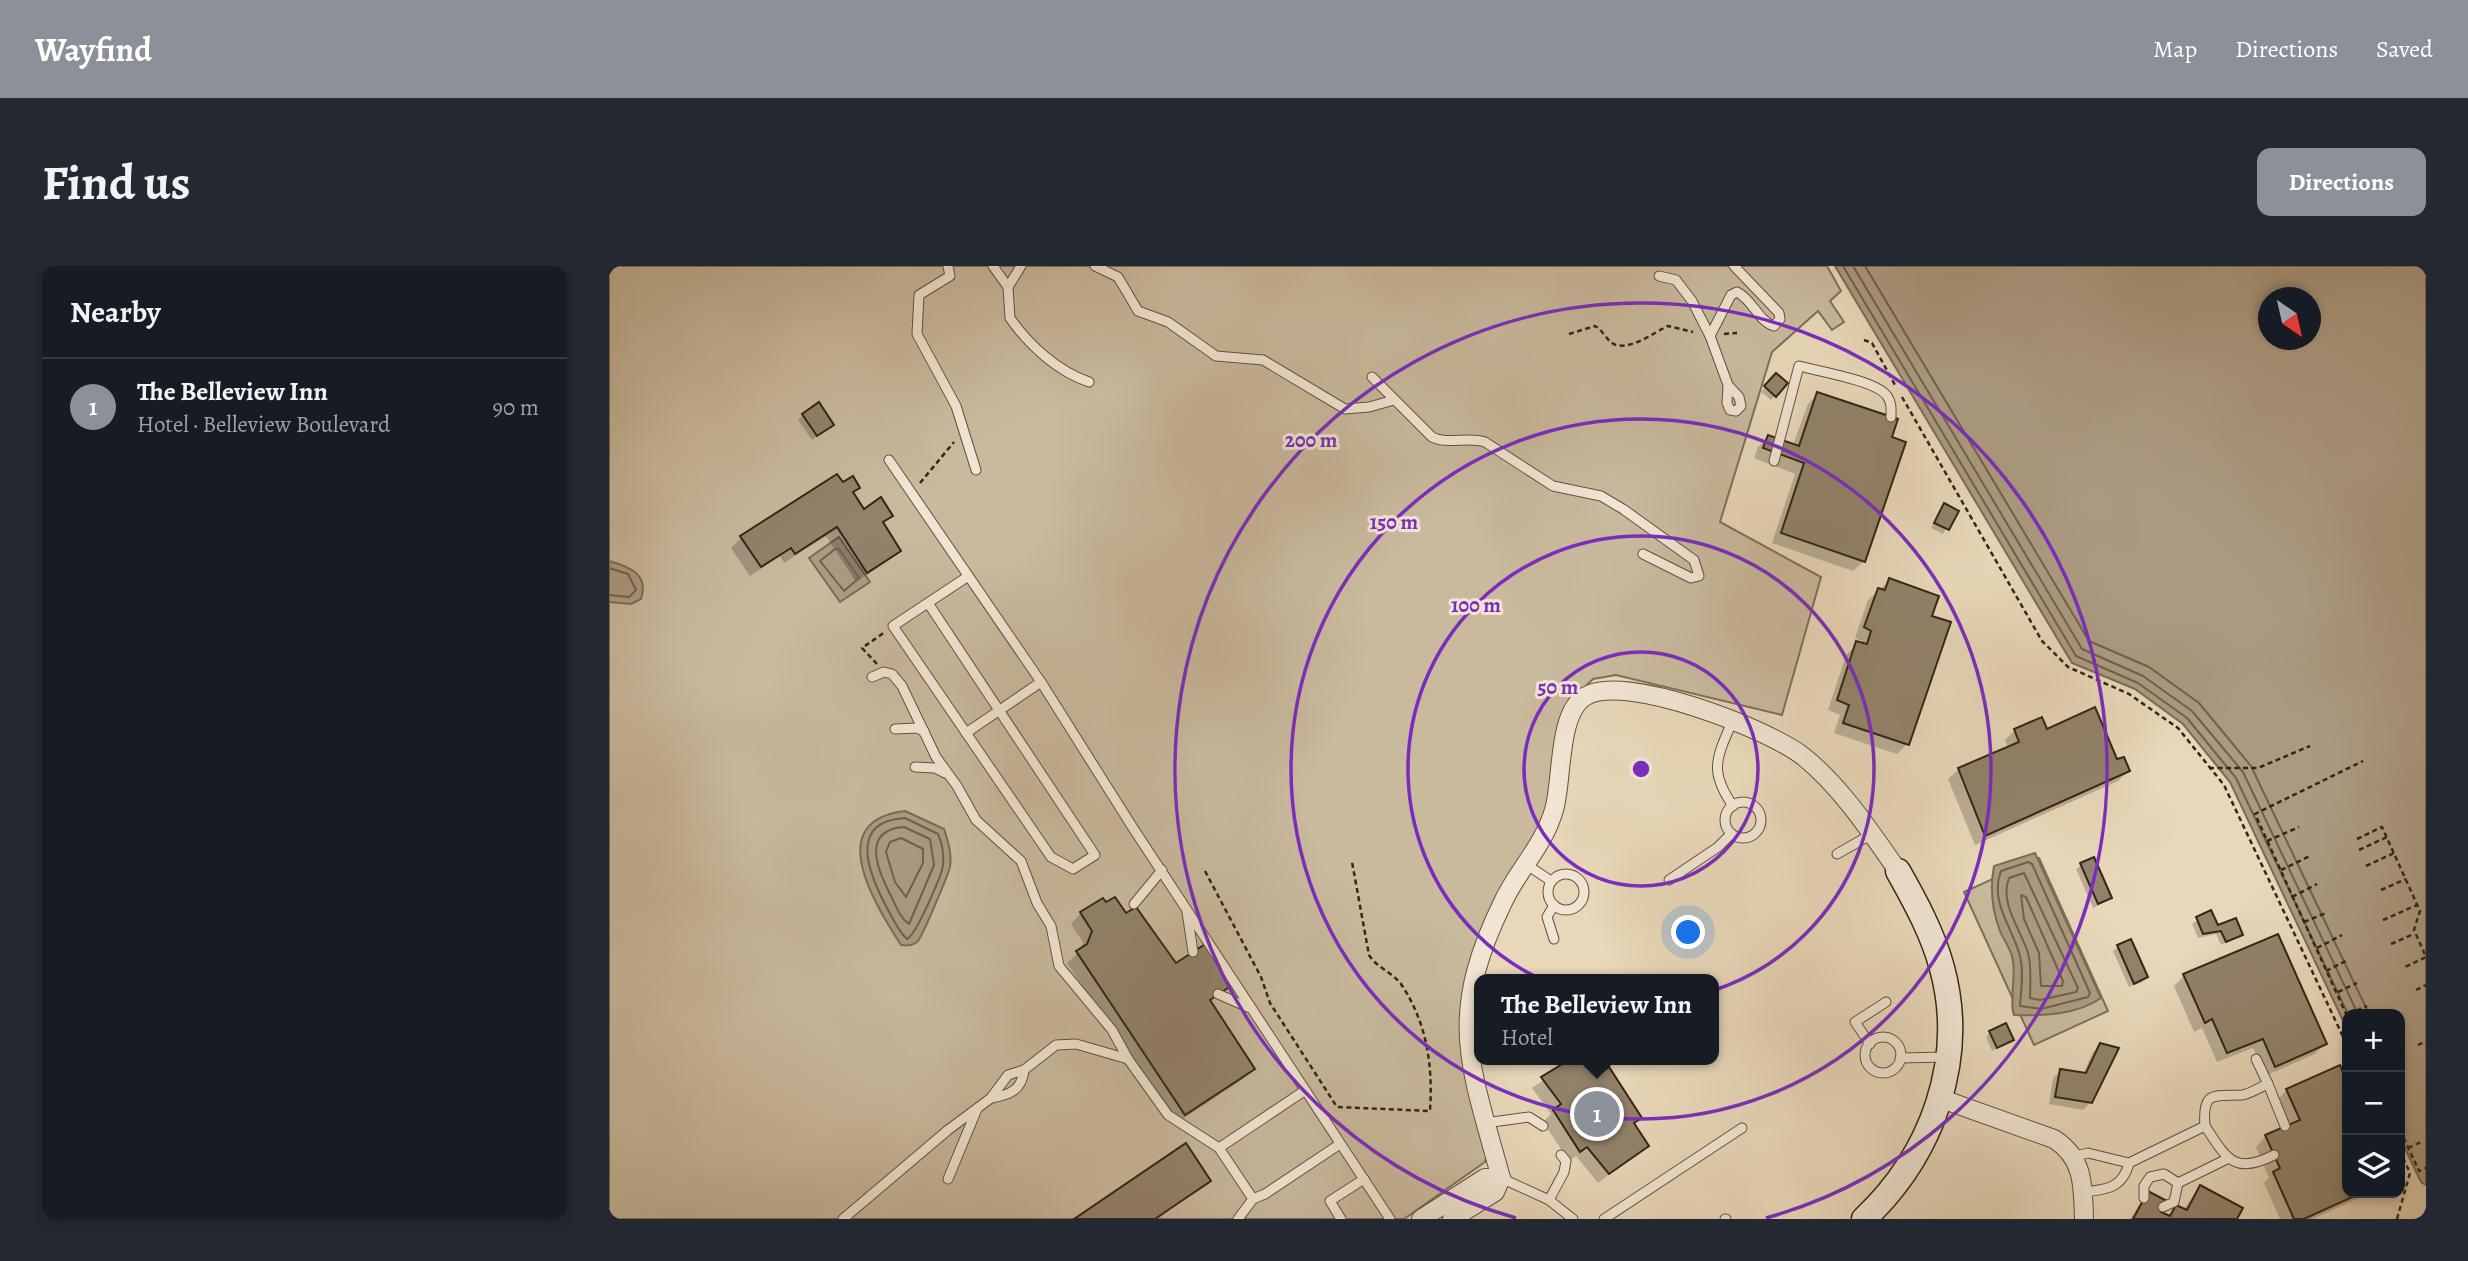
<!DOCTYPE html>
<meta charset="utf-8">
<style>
:root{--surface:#171b24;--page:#242831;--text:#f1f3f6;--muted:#9ea1a6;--line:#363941;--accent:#8c9099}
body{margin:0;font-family:Alegreya,serif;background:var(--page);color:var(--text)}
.controls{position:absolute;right:21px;bottom:21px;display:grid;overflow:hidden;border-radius:14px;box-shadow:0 4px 10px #0003}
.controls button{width:63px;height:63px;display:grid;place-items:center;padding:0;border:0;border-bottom:2px solid var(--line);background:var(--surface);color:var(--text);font:35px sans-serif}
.compass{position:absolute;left:1649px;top:21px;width:63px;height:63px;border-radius:50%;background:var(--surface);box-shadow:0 4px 10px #0003;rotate:146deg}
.you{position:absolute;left:1080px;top:667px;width:24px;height:24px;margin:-18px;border:5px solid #fff;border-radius:50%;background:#1a73e8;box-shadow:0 0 0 10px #1a73e833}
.badge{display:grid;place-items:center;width:46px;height:46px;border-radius:50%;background:var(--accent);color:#fff;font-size:23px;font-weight:700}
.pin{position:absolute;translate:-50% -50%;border:4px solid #fff;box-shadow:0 2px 7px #0006}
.popup{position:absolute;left:865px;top:708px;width:245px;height:91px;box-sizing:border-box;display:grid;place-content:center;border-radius:14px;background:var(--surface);filter:drop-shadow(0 2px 5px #0005);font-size:23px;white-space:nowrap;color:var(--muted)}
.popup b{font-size:26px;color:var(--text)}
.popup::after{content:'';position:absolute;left:50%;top:100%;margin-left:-14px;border:14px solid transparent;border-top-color:var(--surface)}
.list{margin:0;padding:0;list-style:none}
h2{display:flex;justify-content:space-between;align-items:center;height:91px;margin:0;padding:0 28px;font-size:30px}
h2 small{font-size:23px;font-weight:400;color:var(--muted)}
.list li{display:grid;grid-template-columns:46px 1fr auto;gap:21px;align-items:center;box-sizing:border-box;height:98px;padding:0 28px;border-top:2px solid var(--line)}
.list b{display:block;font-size:26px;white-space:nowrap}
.list p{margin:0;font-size:23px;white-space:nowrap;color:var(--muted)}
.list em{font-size:23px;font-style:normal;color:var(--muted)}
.icon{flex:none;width:38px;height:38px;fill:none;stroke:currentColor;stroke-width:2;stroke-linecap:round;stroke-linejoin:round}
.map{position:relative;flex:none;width:1817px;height:953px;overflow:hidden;border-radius:14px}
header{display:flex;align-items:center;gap:42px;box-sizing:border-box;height:98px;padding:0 35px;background:var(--accent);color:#fff}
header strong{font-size:33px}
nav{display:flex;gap:38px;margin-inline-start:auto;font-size:24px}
.intro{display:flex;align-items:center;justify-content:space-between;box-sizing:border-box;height:168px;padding:0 42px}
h1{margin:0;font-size:49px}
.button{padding:18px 32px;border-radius:14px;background:var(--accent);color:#fff;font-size:24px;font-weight:700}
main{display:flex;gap:42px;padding:0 42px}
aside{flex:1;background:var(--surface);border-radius:14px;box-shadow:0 4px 10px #0003}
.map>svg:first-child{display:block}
</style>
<header>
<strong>Wayfind</strong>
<nav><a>Map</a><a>Directions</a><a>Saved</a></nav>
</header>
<div class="intro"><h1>Find us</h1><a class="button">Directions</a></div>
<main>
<aside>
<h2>Nearby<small></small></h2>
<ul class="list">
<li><span class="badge">1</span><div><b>The Belleview Inn</b><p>Hotel · Belleview Boulevard</p></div><em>90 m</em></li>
</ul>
</aside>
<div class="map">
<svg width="1817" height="953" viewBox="0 0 1817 953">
<rect width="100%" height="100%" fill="#e8d7b9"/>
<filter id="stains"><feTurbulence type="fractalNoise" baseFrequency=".00286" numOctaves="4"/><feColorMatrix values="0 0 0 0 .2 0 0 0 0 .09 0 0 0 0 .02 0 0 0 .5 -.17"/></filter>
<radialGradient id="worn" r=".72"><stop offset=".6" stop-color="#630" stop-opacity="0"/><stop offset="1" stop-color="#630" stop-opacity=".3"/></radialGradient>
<g fill="#c9b99d" stroke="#7e6f58" stroke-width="2">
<path d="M0 0H1218L1232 25 1221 35 1235 56 1223 64 1209 45 1163 86 1111 256 1212 311 1173 449 1007 409 984 413 955 442 939 544 862 697 854 730V754L879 884 876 896 795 953H0Z"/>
<path d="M1430 592 1499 745 1425 779 1355 626Z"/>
</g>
<g fill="#ab9a81" stroke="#7b6b55" stroke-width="2" fill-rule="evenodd">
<path d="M1226 0H1817V919L1812 916 1791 872V748H1738V763L1621 516 1574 458 1526 423 1463 397ZM1660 32H1702V74H1660Z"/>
<path d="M230 271 261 316 231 336 200 292Z"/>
<path d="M0 295C21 301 40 308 32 333L22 338 0 336Z"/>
<path d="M296 545 335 563C339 575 343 588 341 601 339 609 312 674 308 676 303 680 298 680 292 679 266 638 213 555 296 545Z"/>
<path d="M1426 587 1492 732C1468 749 1433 750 1405 749 1400 738 1407 710 1404 695 1403 684 1395 675 1391 665 1383 644 1381 621 1385 600Z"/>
</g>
<g fill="#0003">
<path d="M1167 109 1177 117 1162 134 1152 126Z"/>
<path d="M1209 128 1255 295 1244 305 1163 277 1186 208 1145 192 1149 181 1159 171 1184 179 1199 138Z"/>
<path d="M194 149 218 163 203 174 189 154Z"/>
<path d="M233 219 249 221 243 227 254 245 282 250 273 258 290 284 280 294 247 316 217 270 175 297 171 290 141 310 122 282 132 272Z"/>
<path d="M1335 240 1347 245 1334 268 1322 262Z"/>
<path d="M1281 314 1321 351 1298 478 1288 488 1225 467 1231 449 1219 444 1237 389 1247 379H1252L1253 375 1246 372 1259 334Z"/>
<path d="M1406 464 1437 466 1507 496 1519 505 1509 515 1366 579 1339 513 1350 503 1399 482 1396 474Z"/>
<path d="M1472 599 1501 632 1496 636 1484 642 1467 603Z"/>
<path d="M472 647 517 649 566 699 623 718 600 736 644 803 634 813 566 858 458 697 471 685 474 676 462 658Z"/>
<path d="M1601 647 1608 662 1632 668 1612 679 1607 668 1589 672 1583 658Z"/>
<path d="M1509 681 1537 711 1533 716 1520 721 1504 685Z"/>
<path d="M1575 710 1716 778 1706 788 1656 810 1644 782 1608 796 1593 762 1585 766 1565 720Z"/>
<path d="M1381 766 1403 774 1383 785 1377 771Z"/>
<path d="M1492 779 1482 836 1474 844 1440 838 1444 812 1451 805 1474 808 1484 786Z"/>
<path d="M964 794H980L1031 852 1024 859 1037 880 989 917 967 890 960 895 934 856 942 848 923 822Z"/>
<path d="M1730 801 1738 820V927H1761L1704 953H1671L1655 917 1660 912 1647 881 1657 870 1679 861 1668 834 1678 824Z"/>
<path d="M600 915 548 953H468Z"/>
<path d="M1591 921 1626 953H1521L1539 927 1549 947 1558 951 1568 941 1574 944Z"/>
</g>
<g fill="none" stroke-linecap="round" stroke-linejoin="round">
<g stroke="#70604a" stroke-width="2">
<path d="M1234 0 1467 390 1529 417 1578 452 1627 512 1739 748"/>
<path d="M1244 0 1473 383 1534 410 1583 445 1634 506 1749 748"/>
<path d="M1256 0 1480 375 1540 401 1590 437 1642 500 1760 748"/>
<path d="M226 283H230L250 312 235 325 211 295Z"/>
<path d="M0 302 19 308 27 324 20 331 0 329"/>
<path d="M296 552 329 568C333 577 335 590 334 600 331 613 307 669 298 673 289 665 283 651 277 640 260 608 238 555 296 552Z"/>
<path d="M295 561 321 573 325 599 300 658C291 652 287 640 282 630 269 605 251 564 295 561Z"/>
<path d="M292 572 314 583V597L297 631 286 616 277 586 281 576Z"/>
<path d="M1419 596 1423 598 1481 727 1479 731 1432 743 1411 740C1412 724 1415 706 1411 690 1404 662 1380 636 1392 605Z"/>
<path d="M1415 607 1469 722 1467 726 1431 734 1421 732C1421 717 1423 701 1419 687 1412 664 1390 637 1400 612Z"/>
<path d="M1412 629 1417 631 1454 715 1453 720H1432L1430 687 1415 653Z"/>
</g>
</g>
<g fill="#92826a" stroke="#342514" stroke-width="2">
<path d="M1167 107 1179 117 1167 131 1155 120Z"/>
<path d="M1208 126 1289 153 1283 171 1297 176 1256 296 1172 267 1195 197 1154 182 1159 169 1190 180Z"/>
<path d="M210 136 225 159 208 170 193 148Z"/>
<path d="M228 208 234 216 244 210 251 222 244 226 255 243 272 231 284 250 274 256 292 285 258 307 228 261 186 288 182 282 152 301 131 270Z"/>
<path d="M1335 237 1350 245 1340 264 1325 257Z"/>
<path d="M1280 312 1330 330 1323 350 1342 356 1300 479 1234 457 1240 439 1228 434 1247 375 1258 378 1262 365 1255 361 1269 322 1276 324Z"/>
<path d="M1486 441 1508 493 1515 491 1521 505 1376 570 1349 502 1410 476 1405 463 1433 451 1438 463Z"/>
<path d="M1485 591 1503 632 1489 638 1471 597Z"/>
<path d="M506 631 517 647 527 641 567 697 598 677 625 718 601 734 646 803 576 849 467 685 478 678 483 665 471 646 494 632 497 636Z"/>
<path d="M1602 644 1609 659 1627 652 1634 669 1617 676 1612 665 1594 668 1587 651Z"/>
<path d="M1669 668 1718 778 1666 801 1654 773 1618 787 1603 753 1596 757 1574 708Z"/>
<path d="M1522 673 1539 711 1525 718 1508 679Z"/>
<path d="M1397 757 1405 774 1388 782 1380 765Z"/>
<path d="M1491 777 1510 782 1483 837 1446 831 1451 803 1477 807Z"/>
<path d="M960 794H982L991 807 1000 801 1033 852 1025 857 1040 880 1000 908 978 881 971 886 944 844 952 838 932 811Z"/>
<path d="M1731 799 1738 816V927H1752L1695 953H1685L1664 906 1671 902 1656 869 1691 854 1677 823Z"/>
<path d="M577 877 602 915 562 942 546 953H465Z"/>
<path d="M1591 919 1634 942 1628 953H1524L1539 925 1558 935 1552 946 1561 950 1567 939 1578 944Z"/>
</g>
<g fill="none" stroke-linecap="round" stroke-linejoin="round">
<defs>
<g id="lane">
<path d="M339 0 341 10 310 29 308 68 347 140 367 204"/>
<path d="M384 0 399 21"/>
<path d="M412 0 399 21 401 52C420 79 448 105 480 116"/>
<path d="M486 0 509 11 529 45 559 56 607 90 654 94 736 143 760 141 785 134"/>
<path d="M1050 10 1067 14 1083 35 1101 70"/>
<path d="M763 111 823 171C838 179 859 170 876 176L944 220 992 230 1014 243 1085 294 1090 310 1082 312 1034 288"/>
<path d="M1119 119 1118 137 1121 144 1127 145 1132 140 1130 131 1119 119 1101 70 1122 29 1128 26C1144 34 1149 55 1165 60L1171 53 1170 47 1125 0"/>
<path d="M280 194 432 416 524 562 781 953"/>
<path d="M1165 195 1190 100C1209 105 1268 115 1278 130 1283 137 1282 143 1282 151"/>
<path d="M319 337 486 589 464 603 442 591 284 360 358 311"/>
<path d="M263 411 275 406 283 408 293 420 327 491 348 520 367 554 412 595 428 637 442 660 450 700 503 764 519 793"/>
<path d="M1123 456C1107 493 1100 505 1124 540"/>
<path d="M286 463 308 462 315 465"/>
<path d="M357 467 432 416"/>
<path d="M306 501 326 502 336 507"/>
<circle cx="1134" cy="554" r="18"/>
<path d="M1228 588 1263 568"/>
<path d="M918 599 942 615"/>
<circle cx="957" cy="626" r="18"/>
<path d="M1060 614 1109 581 1122 568"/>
<path d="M525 638 553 604"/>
<path d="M945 639 938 651 945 673"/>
<path d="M578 646 584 686"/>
<path d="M609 728 643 743"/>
<circle cx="1274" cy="789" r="18"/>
<path d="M1261 778 1246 756 1277 736"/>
<path d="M1291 792 1338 791"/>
<path d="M1647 793 1659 818"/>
<path d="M382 832C401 829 413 824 415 804"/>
<path d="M876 857 920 851 934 860"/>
<path d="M1596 860C1617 891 1624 910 1665 889"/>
<path d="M610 882 695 825"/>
<path d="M1466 890 1479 887 1520 897C1514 922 1497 924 1474 926"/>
<path d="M1520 897 1596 860C1593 824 1605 830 1633 829 1641 828 1651 821 1659 818L1676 860"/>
<path d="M892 912 940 934 964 953"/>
<path d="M339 913 368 843"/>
<path d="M1535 932V920L1541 911 1555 908 1569 917"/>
<path d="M940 934 955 906 957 895 952 889"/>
<path d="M1554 941 1565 936 1569 917 1618 893"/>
<path d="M234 953 339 864 382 832 399 809 415 804 447 779 467 778 519 793 559 849 610 882 644 933"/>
<path d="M629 953 644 933 656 928 731 878"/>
<path d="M732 953 721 935 755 913"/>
<path d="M995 953 1133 862"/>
<path d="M1116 953H1117"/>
</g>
<g id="street">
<path d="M1333 833 1445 873C1475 892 1474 920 1475 953"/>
<path d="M812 953 876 912H892"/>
<path d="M843 953 886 926 892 912C860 796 838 751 894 636 909 604 935 579 945 544 954 514 948 446 977 430 1016 407 1160 463 1195 491 1233 522 1261 565 1289 605"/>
</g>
<path id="secondary" d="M1255 953C1323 889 1358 794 1333 702 1324 668 1306 635 1289 605"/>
</defs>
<use href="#lane" stroke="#61523d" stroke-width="11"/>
<use href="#street" stroke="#61523d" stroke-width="20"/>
<use href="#secondary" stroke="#342514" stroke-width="27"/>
<g stroke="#342514" stroke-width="2.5" stroke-dasharray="5 3.5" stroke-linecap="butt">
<path d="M960 68 986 60C994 64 999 77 1007 79 1024 83 1044 67 1059 60L1084 66"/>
<path d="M1115 68 1128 67"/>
<path d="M1255 74 1263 77 1286 119"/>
<path d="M1293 131 1433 375 1459 401 1520 428 1569 462 1615 519 1738 779"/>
<path d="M311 217 345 176"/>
<path d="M268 398 253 382 276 366"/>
<path d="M1600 502H1649L1701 480"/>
<path d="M1748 573 1773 561 1811 645 1805 664 1817 691 1796 701"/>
<path d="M1658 575 1690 561"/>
<path d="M1750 584 1778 571"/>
<path d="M1757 600 1785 587"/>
<path d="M1672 604 1701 590"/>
<path d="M596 605 652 711 661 737 728 841 821 845C824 799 818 757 792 718 783 706 768 702 760 689L743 596"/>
<path d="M1772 624 1797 613"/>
<path d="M1683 631 1708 618"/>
<path d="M1774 654 1808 639"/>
<path d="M1695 656 1717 647"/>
<path d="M1782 678 1805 668"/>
<path d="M1708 682 1733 669"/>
<path d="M1717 705 1739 694"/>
<path d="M1807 724 1817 719"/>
<path d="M1729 726 1748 717"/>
<path d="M1740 748 1758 740"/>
<path d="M1738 750 1646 548 1754 495"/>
<path d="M1809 779 1817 775"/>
<path d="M1791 858 1798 855"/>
<path d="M1791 864 1810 905 1817 902"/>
<path d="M1799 882 1814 875"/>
<path d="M1788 953 1801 907 1791 885"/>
</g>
<use href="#lane" stroke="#f0e5d2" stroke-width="9"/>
<use href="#street" stroke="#f0e5d2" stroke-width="18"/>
<use href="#secondary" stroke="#f0e5d2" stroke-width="24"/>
</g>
<g fill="none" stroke="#7b2cbf" stroke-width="3.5">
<circle cx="1032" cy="503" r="117"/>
<circle cx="1032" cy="503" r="233"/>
<circle cx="1032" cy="503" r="350"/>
<path d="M907 952A466 466 0 1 1 1157 952"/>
</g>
<circle cx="1032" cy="503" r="10" fill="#7b2cbf" stroke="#f0e5d2" stroke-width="3.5"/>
<g font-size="21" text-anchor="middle" font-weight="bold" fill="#7b2cbf" stroke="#f0e5d2" stroke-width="6" stroke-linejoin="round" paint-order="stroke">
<text x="702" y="181">200 m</text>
<text x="785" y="263">150 m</text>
<text x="867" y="346">100 m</text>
<text x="949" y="428">50 m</text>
</g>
<rect width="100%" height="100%" filter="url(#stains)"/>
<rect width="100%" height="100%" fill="url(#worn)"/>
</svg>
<div class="controls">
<button>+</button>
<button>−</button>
<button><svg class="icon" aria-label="layers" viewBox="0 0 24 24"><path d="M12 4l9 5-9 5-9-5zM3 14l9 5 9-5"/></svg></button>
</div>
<svg class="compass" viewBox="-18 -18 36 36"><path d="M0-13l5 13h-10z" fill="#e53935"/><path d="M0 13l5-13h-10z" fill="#9ea1a6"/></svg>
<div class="you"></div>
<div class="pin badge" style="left:988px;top:848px">1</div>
<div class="popup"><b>The Belleview Inn</b>Hotel</div>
</div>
</main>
